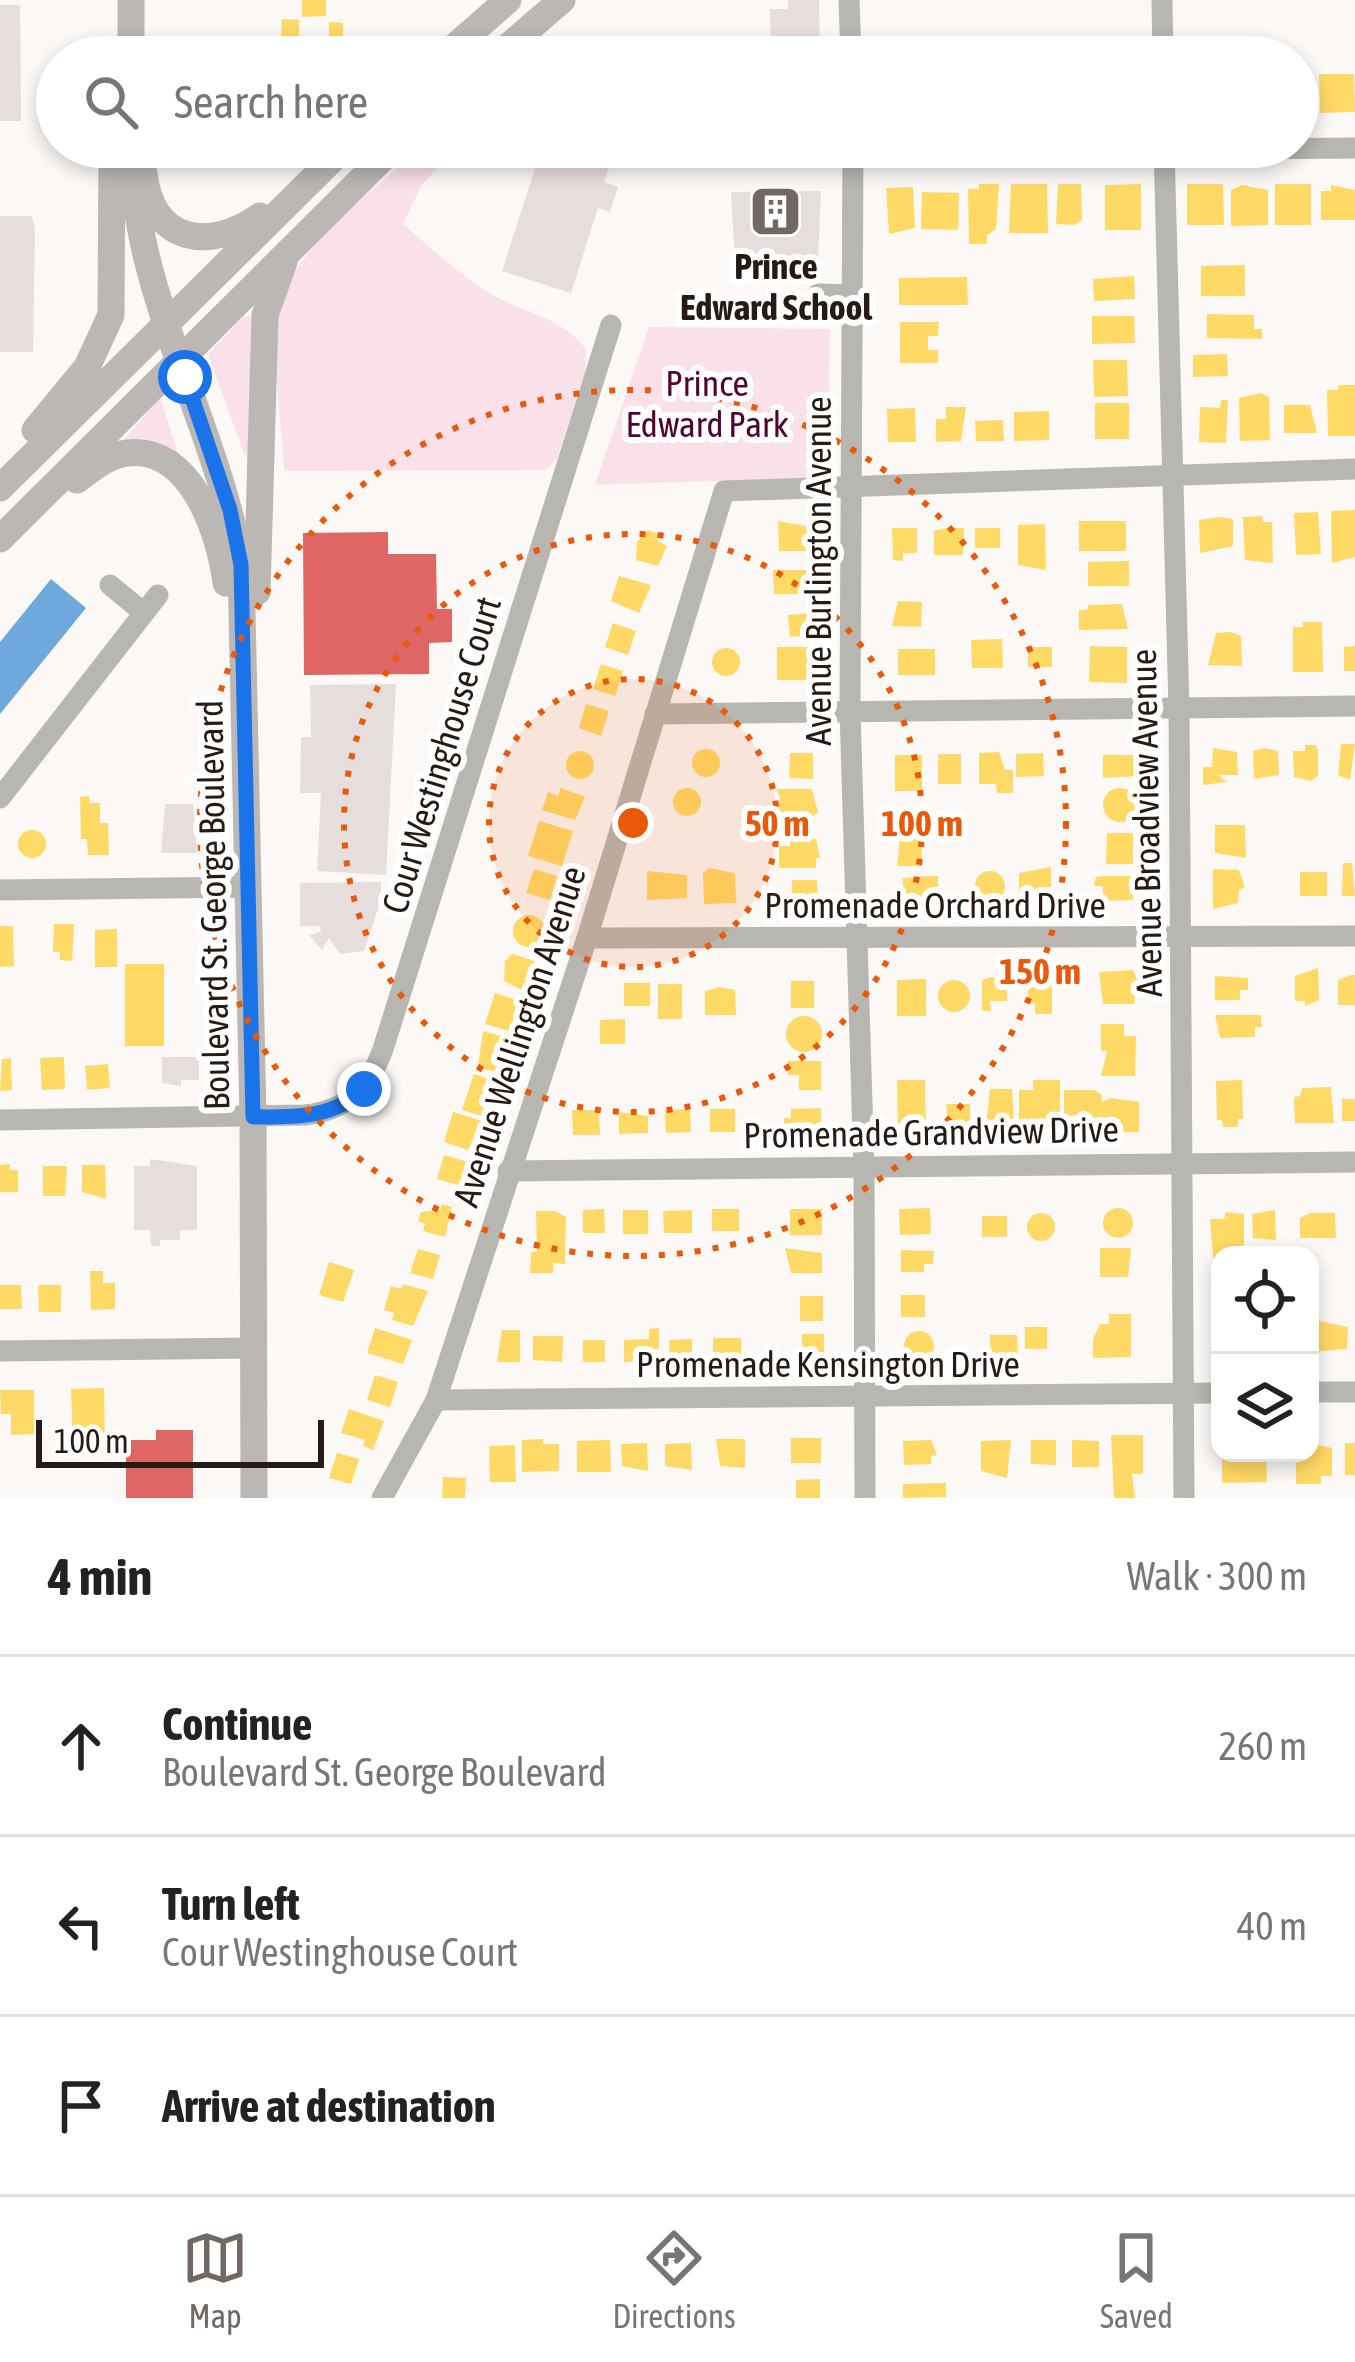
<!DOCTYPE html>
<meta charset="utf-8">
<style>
:root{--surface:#fff;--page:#f2f2f2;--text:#222;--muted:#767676;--line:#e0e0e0;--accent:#716863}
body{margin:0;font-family:"Asap Condensed",sans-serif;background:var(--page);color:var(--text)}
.controls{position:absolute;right:36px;bottom:36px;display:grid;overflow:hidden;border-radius:24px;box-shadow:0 6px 18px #0003}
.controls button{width:108px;height:108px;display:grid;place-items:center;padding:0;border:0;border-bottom:3px solid var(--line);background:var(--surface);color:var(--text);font:60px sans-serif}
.scale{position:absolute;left:36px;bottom:30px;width:288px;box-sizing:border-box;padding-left:12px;border:6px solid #261b14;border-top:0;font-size:33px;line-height:42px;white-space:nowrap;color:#261b14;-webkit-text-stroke:9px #fff;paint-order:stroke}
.stop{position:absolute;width:36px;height:36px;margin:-27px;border:9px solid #1a73e8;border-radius:50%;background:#fff}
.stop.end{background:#1a73e8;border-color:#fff;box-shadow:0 3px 12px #0008}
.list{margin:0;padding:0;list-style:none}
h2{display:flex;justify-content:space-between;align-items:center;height:156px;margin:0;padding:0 48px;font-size:51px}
h2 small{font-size:39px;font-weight:400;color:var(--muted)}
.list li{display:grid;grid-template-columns:78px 1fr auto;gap:36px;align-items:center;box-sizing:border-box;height:180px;padding:0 48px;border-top:3px solid var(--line)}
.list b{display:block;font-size:45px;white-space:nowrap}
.list p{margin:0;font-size:39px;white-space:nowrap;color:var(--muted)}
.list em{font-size:39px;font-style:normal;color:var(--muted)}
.icon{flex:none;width:66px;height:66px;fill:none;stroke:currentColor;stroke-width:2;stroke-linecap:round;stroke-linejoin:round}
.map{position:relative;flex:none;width:1355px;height:1498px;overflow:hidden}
.search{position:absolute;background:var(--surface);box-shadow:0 6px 18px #0003;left:36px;right:36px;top:36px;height:132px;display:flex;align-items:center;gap:30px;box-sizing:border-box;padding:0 42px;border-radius:66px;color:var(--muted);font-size:45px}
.sheet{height:696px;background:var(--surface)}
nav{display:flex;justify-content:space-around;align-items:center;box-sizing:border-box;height:168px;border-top:3px solid var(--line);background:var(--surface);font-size:33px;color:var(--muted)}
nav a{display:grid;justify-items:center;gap:6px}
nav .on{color:var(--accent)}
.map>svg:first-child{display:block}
</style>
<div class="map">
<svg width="1355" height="1498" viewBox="0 0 1355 1498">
<rect width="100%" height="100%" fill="#fbf8f6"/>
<g fill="#f9e0e9">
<path d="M422 147H456L421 186 403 224C430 247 456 272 486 291 518 312 562 316 586 349L585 372 557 459 546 470 284 471C282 419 271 366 278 313 286 253 378 187 422 147Z"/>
<path d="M244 316 255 317 248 464 208 354Z"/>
<path d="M649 327 830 329 827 477 595 485Z"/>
<path d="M159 399 161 400 178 454 149 442 123 441Z"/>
</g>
<g fill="#ffd966">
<path d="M302 0H326V16L302 17Z"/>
<path d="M282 19 299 20V41H281Z"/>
<path d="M329 22 343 23V41H329Z"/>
<rect x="181" y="45" width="76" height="12"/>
<rect x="259" y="45" width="38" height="12"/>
<path d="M1303 71 1310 76V114H1298V72Z"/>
<path d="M1319 74H1354L1355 112 1320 113Z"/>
<path d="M979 184H999L996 229 987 235V244H969L968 189H979Z"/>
<path d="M1011 184H1047L1048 233H1009Z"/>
<path d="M1058 184H1081L1082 220 1074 225 1056 224Z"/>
<path d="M1141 184V230H1105V185Z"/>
<path d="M1187 184H1223L1224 225H1187Z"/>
<rect x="1275" y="184" width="36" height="41"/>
<path d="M1242 185 1268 190V225L1231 226V190Z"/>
<path d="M1331 185 1355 190V220H1321V191H1331Z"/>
<path d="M913 187 915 228 889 234 886 188Z"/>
<path d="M922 192 959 193 958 230 921 229Z"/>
<path d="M1245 265V296H1201V266Z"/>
<path d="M1134 276 1135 299 1094 301 1093 279Z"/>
<path d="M967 277 968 305H899V278Z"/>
<path d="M1207 314 1254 315V329H1262V339L1207 338Z"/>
<path d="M1092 316H1134L1135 343 1092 344Z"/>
<path d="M900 322H939L938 336H928V350H938V363H900Z"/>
<path d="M1227 354 1228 376 1193 377V355Z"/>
<path d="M1093 360H1127L1128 396 1094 397Z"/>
<path d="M1338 385H1355V436H1328L1327 390H1338Z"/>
<path d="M1261 393 1269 397 1270 440 1240 441 1239 398Z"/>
<path d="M1221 400H1228L1226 443 1199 442 1200 407 1220 408Z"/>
<rect x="1095" y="403" width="34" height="36"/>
<path d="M1284 405H1310L1317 433H1284Z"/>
<path d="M946 407H966L961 441 936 442V419H946Z"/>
<path d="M915 408 916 442H888L887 409Z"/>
<path d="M1049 411V440L1014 441V412Z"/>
<path d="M1003 420 1004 441H976L975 421Z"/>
<path d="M1355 510V557L1332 563 1331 511Z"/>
<path d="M1318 512 1321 554 1296 555 1294 513Z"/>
<path d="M1262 516 1263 522H1272L1273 563 1245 560 1243 517Z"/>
<path d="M1219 517 1233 519V546L1200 553 1199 520Z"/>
<path d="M778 521 811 527 810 551H779Z"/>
<rect x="1079" y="521" width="47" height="30"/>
<path d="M1045 524 1046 570 1018 565V525Z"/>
<path d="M892 528H917V553H903V561L893 560Z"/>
<path d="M946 528H964L963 555H934V531Z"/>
<rect x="975" y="528" width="25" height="20"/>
<path d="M648 530 659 534 657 540 667 546 658 566 636 560 637 542Z"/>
<path d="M1129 561V586H1088V562Z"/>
<path d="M773 570H812L813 594H774Z"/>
<path d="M619 576 651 585 639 613 611 601Z"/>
<path d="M898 601 922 602 921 627 892 626Z"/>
<path d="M1122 604 1128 629 1079 630V610H1087L1088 605Z"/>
<path d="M811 613 813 635 790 637 788 615Z"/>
<path d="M1303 622H1322L1323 672H1293V627H1303Z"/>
<path d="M613 623 636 631 628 655 605 647Z"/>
<path d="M1231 632 1241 636 1242 666 1208 665 1216 633Z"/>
<path d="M1002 639 1003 668H972L971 640Z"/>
<path d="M1090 646 1127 647V683L1089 682Z"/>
<path d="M1355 646V671H1344V647Z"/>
<rect x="777" y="647" width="35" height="33"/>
<rect x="1028" y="647" width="24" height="20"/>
<circle cx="726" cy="662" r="14"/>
<rect x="898" y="649" width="37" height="26"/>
<path d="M601 664 623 671 615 696 593 689Z"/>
<path d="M586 704 609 711 601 736 579 728Z"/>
<path d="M1341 744H1355L1350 780 1338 775Z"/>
<path d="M1305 745H1316L1318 751V776L1311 781 1294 777 1293 751H1305Z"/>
<path d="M1213 748 1237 752 1238 775H1218L1227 782 1203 785V767H1212Z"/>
<path d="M1264 748 1278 751 1279 775 1254 779 1253 751Z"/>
<circle cx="706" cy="763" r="14"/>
<circle cx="580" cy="765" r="14"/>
<path d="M999 752 1005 770H1013V793H997L996 784H979V753Z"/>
<path d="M790 753H813V779L789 778Z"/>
<path d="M1043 753 1044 776 1016 777V754Z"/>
<rect x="938" y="754" width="23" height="30"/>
<rect x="895" y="755" width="27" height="36"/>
<path d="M1103 755H1135L1136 776 1103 778Z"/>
<circle cx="1120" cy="805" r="17"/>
<circle cx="687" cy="802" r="14"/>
<path d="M561 788 585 797 575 820 542 810 548 792 558 796Z"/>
<path d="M776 789H812L818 812 812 817H776L780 797Z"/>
<path d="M89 796 90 803H100V823H108L109 855H88L87 839H81L80 797Z"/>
<path d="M539 821 573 831 562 866 528 856Z"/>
<path d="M1215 825H1245L1246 858 1215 853Z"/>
<circle cx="32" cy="844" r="14"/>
<path d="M1107 833H1133V864H1106Z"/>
<path d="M798 837 816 839 820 858H816V868H779V846H790V839Z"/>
<path d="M900 838H921L922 866H897Z"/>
<path d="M1343 863H1352L1355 896H1342Z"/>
<path d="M1051 867V897H1019V873Z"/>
<path d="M709 868 735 873 736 903 704 904 703 873Z"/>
<path d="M534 869 557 876 550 900 526 893Z"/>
<path d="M1213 869 1239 870 1245 887 1239 890 1238 903 1213 909Z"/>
<path d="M647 871 687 875V898L647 900Z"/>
<circle cx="990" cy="886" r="15"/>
<rect x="1300" y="872" width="27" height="24"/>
<path d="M927 876H938V891H924V902H903V878Z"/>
<path d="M1103 876H1133V900L1103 901V886H1094L1096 877Z"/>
<path d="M792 880H817L818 904H792Z"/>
<circle cx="529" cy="931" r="16"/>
<path d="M54 924H74L72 961 60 960V952H53Z"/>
<path d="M0 926H13L14 966 0 967Z"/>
<path d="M117 929V967H95V930Z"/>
<path d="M512 954 535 961 526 992 504 981 505 961Z"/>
<rect x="125" y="964" width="39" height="82"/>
<path d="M1318 968 1319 1000 1305 1006V1001H1295V976Z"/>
<path d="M1133 970 1138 982 1134 1004H1103L1099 972Z"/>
<path d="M1351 975H1355V1005H1338V980Z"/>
<path d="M1215 976 1248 978V990H1240V1000H1215Z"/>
<path d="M992 977 1007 980V1001H990L991 1011H982V980Z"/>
<path d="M1028 978 1052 979V1014H1035V1003H1028Z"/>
<path d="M926 979V1016H897V980Z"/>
<circle cx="954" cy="996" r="16"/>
<rect x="791" y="981" width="23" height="27"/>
<rect x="624" y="983" width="26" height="23"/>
<rect x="658" y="984" width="24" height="35"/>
<path d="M720 987 735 990 736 1015H705V991Z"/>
<path d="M495 993 520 1001 513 1032 485 1024Z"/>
<path d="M1215 1015H1261L1262 1027H1255V1037L1220 1038Z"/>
<circle cx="804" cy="1034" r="18"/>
<path d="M625 1019V1044H600V1020Z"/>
<path d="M1101 1024H1124V1036H1136L1135 1076H1101L1107 1051H1101Z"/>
<path d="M483 1031 511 1039 497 1073 478 1067Z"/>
<path d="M64 1057 65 1089 42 1090 40 1058Z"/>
<path d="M11 1058 12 1090 0 1091 2 1059Z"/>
<path d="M788 1061H821V1090H799V1075H788Z"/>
<path d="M108 1064 110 1088 87 1090 85 1066Z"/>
<path d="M474 1074 492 1080 485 1117 462 1110Z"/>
<path d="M897 1080H925L926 1131 898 1132Z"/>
<path d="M1033 1080H1060V1126H1019V1090H1033Z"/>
<path d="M1242 1080 1243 1119H1238V1127H1223L1222 1120H1217L1216 1081Z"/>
<path d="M1331 1087 1334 1123H1295L1294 1097 1300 1096 1302 1088Z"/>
<path d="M990 1089H1012L1014 1125 986 1126Z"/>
<path d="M1064 1090H1094L1101 1094 1102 1102 1111 1098 1139 1102V1132L1093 1133 1092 1114 1064 1116Z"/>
<rect x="1342" y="1099" width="13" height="22"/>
<path d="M946 1104H970V1126H954L949 1133Z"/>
<path d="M821 1108V1131L784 1132V1118H791V1109Z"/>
<path d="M690 1109 691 1132 666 1133 665 1110Z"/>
<rect x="710" y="1109" width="25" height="23"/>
<path d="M572 1110H599L600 1135H573Z"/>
<path d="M453 1112 482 1121 468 1150 444 1142Z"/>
<path d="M619 1112 648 1116V1133L619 1134Z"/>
<path d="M444 1155 468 1162 461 1186 437 1179Z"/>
<path d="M10 1164V1170H18V1192H0V1165Z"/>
<path d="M82 1165H105L106 1199 82 1192Z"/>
<path d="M43 1166H67L65 1196H43Z"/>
<path d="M442 1204 452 1207 445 1237 423 1231 425 1224 418 1221 421 1212 440 1210Z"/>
<path d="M930 1208 931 1234 900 1235 899 1209Z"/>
<circle cx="1118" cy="1223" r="15"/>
<path d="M604 1209 605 1233H583V1210Z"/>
<rect x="712" y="1209" width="27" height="22"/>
<rect x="790" y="1209" width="32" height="26"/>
<rect x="623" y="1210" width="25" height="24"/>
<path d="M692 1210V1233H664L663 1211Z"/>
<path d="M1275 1210 1276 1240 1253 1238 1252 1214Z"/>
<path d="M536 1211H555L566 1217 565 1264 553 1263V1273H530L531 1252H537Z"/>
<path d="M1226 1212 1244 1214V1255H1220V1267L1214 1268 1210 1219H1224Z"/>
<circle cx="1041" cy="1227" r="14"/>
<path d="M1310 1213H1335L1336 1238H1300V1218Z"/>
<rect x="982" y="1216" width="25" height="21"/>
<path d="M785 1248 822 1253V1273H791Z"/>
<path d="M1100 1248H1131L1128 1277H1100Z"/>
<path d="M418 1249 440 1255 433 1279 410 1273Z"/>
<path d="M901 1250 934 1251 933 1264H924V1272H901Z"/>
<path d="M329 1262 354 1270 343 1302 319 1295Z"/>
<path d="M90 1271H103V1283H115V1309L91 1310Z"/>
<path d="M403 1284 428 1291 413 1326 392 1320 394 1313 384 1310 391 1286 401 1289Z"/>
<path d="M0 1285H21L22 1309H0Z"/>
<path d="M38 1285H61V1312H39Z"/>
<rect x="901" y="1295" width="24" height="22"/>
<rect x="800" y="1296" width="23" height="25"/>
<path d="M1109 1314H1131V1357L1093 1358V1339L1100 1324H1109Z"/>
<path d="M1315 1320 1348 1327 1347 1349 1310 1352Z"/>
<rect x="1025" y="1327" width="22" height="22"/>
<path d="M375 1328 412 1340 403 1364 367 1353Z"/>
<path d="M659 1328V1349H650L651 1361 624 1362V1340L649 1339V1329Z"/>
<path d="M502 1330H520V1362H497Z"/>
<circle cx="919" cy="1346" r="15"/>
<rect x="802" y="1334" width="22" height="25"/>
<path d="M990 1335H1017L1018 1354H990Z"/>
<path d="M533 1336H563L562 1362 533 1360Z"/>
<path d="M713 1338H741L742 1361H713Z"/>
<path d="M692 1339V1361H670L669 1340Z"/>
<rect x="583" y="1340" width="22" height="22"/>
<path d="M375 1375 398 1382 390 1407 367 1400Z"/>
<path d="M104 1388 105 1452 73 1453 71 1389Z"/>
<path d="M0 1390H34V1434L11 1435V1414H1Z"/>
<path d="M349 1409 384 1421 373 1450 363 1446 365 1440 341 1433Z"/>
<path d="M1111 1435H1143V1474H1132L1135 1498H1114Z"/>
<rect x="791" y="1438" width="30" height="25"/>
<path d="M543 1439V1444H559V1471L522 1472V1440Z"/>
<path d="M716 1439H745V1468L720 1466Z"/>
<path d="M610 1440 611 1472H577V1441Z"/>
<path d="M931 1440 937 1455 931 1456V1464L904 1465 903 1441Z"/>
<path d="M1011 1440 1007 1478 981 1471V1441Z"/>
<path d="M1031 1440H1056V1465L1031 1464Z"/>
<path d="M1072 1440 1099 1441V1467H1072Z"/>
<path d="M647 1443 648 1471 622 1466 621 1444Z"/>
<path d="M691 1443 692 1470 665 1466V1444Z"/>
<path d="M1310 1443 1332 1448V1476H1321V1484H1296V1453H1310Z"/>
<rect x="1345" y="1443" width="10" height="32"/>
<path d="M515 1445 516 1482H490L489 1446Z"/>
<path d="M337 1453 359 1459 351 1484 329 1478Z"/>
<path d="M1222 1453H1266L1267 1482 1222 1483Z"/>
<path d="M443 1477 466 1478 465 1498H442Z"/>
<path d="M820 1479V1498H796V1480Z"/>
<path d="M946 1483V1497L903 1498V1484Z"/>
</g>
<g fill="#e06666">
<path d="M388 532V554H436L437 609H452V642L429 643V674L304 675 303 533Z"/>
<path d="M156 1430H193V1498H126V1440H156Z"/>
</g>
<path fill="#6fa8dc" d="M51 579 86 608 0 714V642Z"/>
<g fill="#e6dedc">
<path d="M788 0H819L820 57H771L770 9H788Z"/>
<path d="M0 5H20L21 121H0Z"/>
<path d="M542 147H616L604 182 618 187 610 212 598 208 571 293 502 271Z"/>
<path d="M821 191 818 259 735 260 731 192Z"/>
<path d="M0 216H32L35 229 33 352H0Z"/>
<path d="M396 684 386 875 317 871 321 793H300L301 737H311L310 685Z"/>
<path d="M165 804H193L197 853H161Z"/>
<path d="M381 882V900L364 951 340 954 329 938 322 950 309 935 321 932 320 926H300V883Z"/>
<path d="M162 1057H199V1080H181V1086L162 1083Z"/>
<path d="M150 1159 197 1166V1230H180V1240H160V1246H151L150 1230H134V1166H150Z"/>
</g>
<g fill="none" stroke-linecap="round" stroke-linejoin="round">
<g stroke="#b7b6b1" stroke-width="21">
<path d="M849 0 851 57"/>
<path d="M1162 0 1163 57"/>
<path d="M853 147 850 711 864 1169 865 1498"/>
<path d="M1164 147 1179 708 1184 1498"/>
<path d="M725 153 1355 148"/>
<path d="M818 294 851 295"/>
<path d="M110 585 144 613"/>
<path d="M655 714 1355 706"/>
<path d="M0 798 158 595"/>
<path d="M0 890 248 887"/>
<path d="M587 938 1355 936"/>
<path d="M0 1120 305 1115C348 1110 369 1088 383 1049L611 325"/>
<path d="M508 1171 1355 1162"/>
<path d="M0 1351 253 1348"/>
<path d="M1310 1392H1355"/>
<path d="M436 1400 1220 1393"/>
<path d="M382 1498 436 1400 587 938 724 491 1355 469"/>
</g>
<g stroke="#bab7b4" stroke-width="27">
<path d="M131 57V0"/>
<path d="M443 57 508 0"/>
<path d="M496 57 562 0"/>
<path d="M132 147C133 294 216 422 241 565L253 1117 254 1498"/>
<path d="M144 173C152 243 209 252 260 216"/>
<path d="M35 430 87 367 111 315 112 147"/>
<path d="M77 480C92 469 108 455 127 453 191 445 220 534 226 583"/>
<path d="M0 488 345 147"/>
<path d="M0 539 394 147"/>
<path d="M257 592 265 315 284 262"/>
</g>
</g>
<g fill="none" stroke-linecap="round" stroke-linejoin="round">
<path stroke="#1a73e8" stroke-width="15" d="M185 377 230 510 241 565 253 1117C293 1117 333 1119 364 1089"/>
</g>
<circle cx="633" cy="823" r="144" fill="#e8590c" fill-opacity=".12"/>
<g fill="none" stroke="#e8590c" stroke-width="6" stroke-dasharray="6 12">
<circle cx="633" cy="823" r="144"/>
<circle cx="633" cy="823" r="289"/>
<circle cx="633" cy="823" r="433"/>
</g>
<defs>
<symbol id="building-square" viewBox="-11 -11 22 22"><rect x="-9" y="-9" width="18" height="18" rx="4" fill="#716863" stroke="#fff"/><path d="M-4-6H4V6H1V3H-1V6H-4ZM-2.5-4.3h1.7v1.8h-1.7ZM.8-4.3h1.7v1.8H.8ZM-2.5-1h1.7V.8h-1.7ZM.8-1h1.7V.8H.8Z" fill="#fff"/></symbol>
</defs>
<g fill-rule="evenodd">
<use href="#building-square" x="746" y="182" width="59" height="59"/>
</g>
<g text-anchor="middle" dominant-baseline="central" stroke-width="12" stroke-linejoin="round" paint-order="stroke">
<g font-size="36" font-weight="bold" fill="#261b14" stroke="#fff">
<text x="776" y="266">Prince<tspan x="776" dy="41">Edward School</tspan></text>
</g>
<g font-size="36" fill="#510232" stroke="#fff">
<text x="707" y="383">Prince<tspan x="707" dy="41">Edward Park</tspan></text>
</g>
<g font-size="36" fill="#261b14" stroke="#fff">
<text transform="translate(818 571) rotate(-90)">Avenue Burlington Avenue</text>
<text transform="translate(441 755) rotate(-73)">Cour Westinghouse Court</text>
<text transform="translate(1146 823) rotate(-91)">Avenue Broadview Avenue</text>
<text transform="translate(213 905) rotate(-91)">Boulevard St. George Boulevard</text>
<text x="935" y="905">Promenade Orchard Drive</text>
<text transform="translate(519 1036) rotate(-72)">Avenue Wellington Avenue</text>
<text transform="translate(931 1132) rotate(-1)">Promenade Grandview Drive</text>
<text x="828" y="1364">Promenade Kensington Drive</text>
</g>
</g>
<circle cx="633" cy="823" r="18" fill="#e8590c" stroke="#fff" stroke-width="6"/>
<g font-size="36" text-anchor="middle" font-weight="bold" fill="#e8590c" stroke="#fff" stroke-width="12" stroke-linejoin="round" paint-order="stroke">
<text x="777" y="836">50 m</text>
<text x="922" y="836">100 m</text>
<text x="1040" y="984">150 m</text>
</g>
</svg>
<div class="controls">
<button><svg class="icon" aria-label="locate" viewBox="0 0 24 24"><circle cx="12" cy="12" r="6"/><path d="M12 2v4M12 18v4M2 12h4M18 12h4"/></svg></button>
<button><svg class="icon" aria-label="layers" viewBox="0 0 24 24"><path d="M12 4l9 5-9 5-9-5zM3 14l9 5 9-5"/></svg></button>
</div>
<div class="scale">100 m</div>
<div class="stop" style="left:185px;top:377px"></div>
<div class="stop end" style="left:364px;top:1089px"></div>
<div class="search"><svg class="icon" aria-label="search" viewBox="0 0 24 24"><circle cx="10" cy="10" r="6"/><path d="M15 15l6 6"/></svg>Search here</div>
</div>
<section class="sheet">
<h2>4 min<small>Walk · 300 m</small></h2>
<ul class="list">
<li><svg class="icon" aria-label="ahead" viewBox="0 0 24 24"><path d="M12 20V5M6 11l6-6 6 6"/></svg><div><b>Continue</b><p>Boulevard St. George Boulevard</p></div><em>260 m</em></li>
<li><svg class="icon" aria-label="left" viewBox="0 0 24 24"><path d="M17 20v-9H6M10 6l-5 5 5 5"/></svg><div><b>Turn left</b><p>Cour Westinghouse Court</p></div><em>40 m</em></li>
<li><svg class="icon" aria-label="arrive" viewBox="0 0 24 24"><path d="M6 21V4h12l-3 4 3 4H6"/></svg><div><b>Arrive at destination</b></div></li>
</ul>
</section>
<nav>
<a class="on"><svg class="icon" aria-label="map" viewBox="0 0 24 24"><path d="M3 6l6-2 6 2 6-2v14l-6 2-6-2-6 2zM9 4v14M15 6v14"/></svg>Map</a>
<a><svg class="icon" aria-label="directions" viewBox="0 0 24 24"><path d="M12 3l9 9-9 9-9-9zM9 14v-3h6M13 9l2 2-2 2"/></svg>Directions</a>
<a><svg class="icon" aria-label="saved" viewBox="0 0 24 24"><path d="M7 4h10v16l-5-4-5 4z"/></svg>Saved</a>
</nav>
